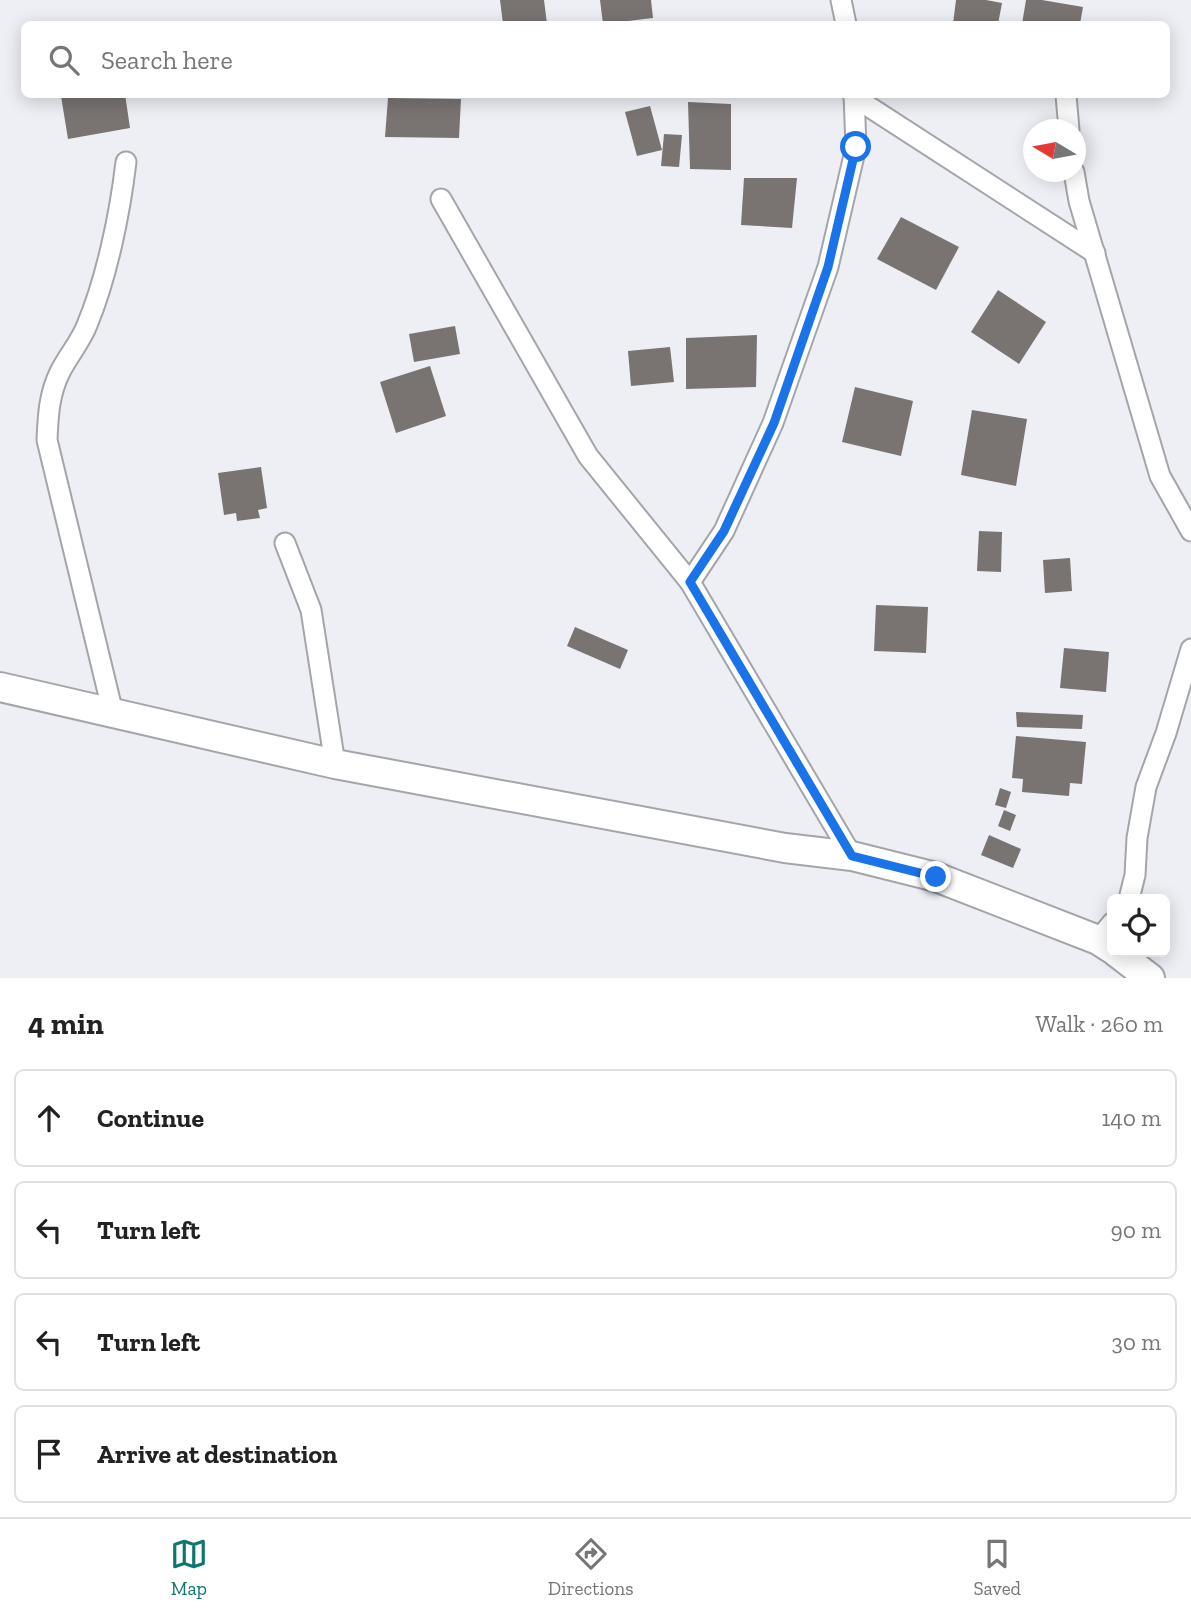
<!DOCTYPE html>
<meta charset="utf-8">
<style>
:root{--surface:#fff;--page:#f6f6f6;--text:#222;--muted:#767676;--line:#e0e0e0;--accent:#0f766e}
body{margin:0;font-family:"Zilla Slab",serif;background:var(--page);color:var(--text)}
.controls{position:absolute;right:21px;bottom:21px;display:grid;overflow:hidden;border-radius:10px;box-shadow:0 4px 18px #0003}
.controls button{width:63px;height:63px;display:grid;place-items:center;padding:0;border:0;border-bottom:2px solid var(--line);background:var(--surface);color:var(--text);font:35px sans-serif}
.compass{position:absolute;left:1023px;top:119px;width:63px;height:63px;border-radius:50%;background:var(--surface);box-shadow:0 4px 18px #0003;rotate:280deg}
.stop{position:absolute;width:21px;height:21px;margin:-16px;border:5px solid #1a73e8;border-radius:50%;background:#fff}
.stop.end{background:#1a73e8;border-color:#fff;box-shadow:0 2px 7px #0008}
.list{margin:0;padding:0;list-style:none}
h2{display:flex;justify-content:space-between;align-items:center;height:91px;margin:0;padding:0 28px;font-size:30px}
h2 small{font-size:23px;font-weight:400;color:var(--muted)}
.list li{display:grid;grid-template-columns:46px 1fr auto;gap:21px;align-items:center;box-sizing:border-box;height:98px;margin:0 14px 14px;padding:0 14px;border:2px solid var(--line);border-radius:10px}
.list b{display:block;font-size:26px;white-space:nowrap}
.list em{font-size:23px;font-style:normal;color:var(--muted)}
.icon{flex:none;width:38px;height:38px;fill:none;stroke:currentColor;stroke-width:2;stroke-linecap:round;stroke-linejoin:round}
.map{position:relative;flex:none;width:1191px;height:978px;overflow:hidden}
.search{position:absolute;background:var(--surface);box-shadow:0 4px 18px #0003;left:21px;right:21px;top:21px;height:77px;display:flex;align-items:center;gap:18px;box-sizing:border-box;padding:0 24px;border-radius:10px;color:var(--muted);font-size:26px}
.sheet{height:539px;background:var(--surface)}
nav{display:flex;justify-content:space-around;align-items:center;box-sizing:border-box;height:98px;border-top:2px solid var(--line);background:var(--surface);font-size:19px;color:var(--muted)}
nav a{display:grid;justify-items:center;gap:4px}
nav .on{color:var(--accent)}
.map>svg:first-child{display:block}
</style>
<div class="map">
<svg width="1191" height="978" viewBox="0 0 1191 978">
<rect width="100%" height="100%" fill="#edeff5"/>
<g fill="#797372">
<path d="M500 0H544L547 24H503Z"/>
<path d="M600 0H651L653 18 603 24Z"/>
<path d="M956 0H986L1002 3 998 24H953Z"/>
<path d="M1026 0H1042L1083 7 1080 24H1022Z"/>
<path d="M67 94H125L130 128 68 139 61 96Z"/>
<path d="M388 98 461 99 459 138 385 137Z"/>
<path d="M688 102 731 104V170L690 169Z"/>
<path d="M650 106 662 150 637 156 625 112Z"/>
<path d="M664 134 682 135 679 167 661 166Z"/>
<path d="M744 178H797L792 228 741 225Z"/>
<path d="M901 217 959 247 936 290 877 259Z"/>
<path d="M998 290 1046 322 1019 364 971 332Z"/>
<path d="M455 326 460 354 414 362 409 334Z"/>
<path d="M757 335 756 387 686 389V338Z"/>
<path d="M670 347 674 382 631 386 628 351Z"/>
<path d="M430 366 446 416 396 433 380 382Z"/>
<path d="M855 387 913 401 901 456 842 442Z"/>
<path d="M972 410 1027 419 1016 486 961 475Z"/>
<path d="M261 467 267 508 258 510 260 518 237 521 236 513 224 515 218 473Z"/>
<path d="M979 531 1002 532 1001 572 977 571Z"/>
<path d="M1070 558 1072 591 1045 593 1043 560Z"/>
<path d="M876 605 928 607 926 653 874 651Z"/>
<path d="M575 627 628 650 620 669 567 646Z"/>
<path d="M1064 648 1109 652 1106 692 1060 688Z"/>
<path d="M1016 712 1083 715 1082 729 1017 727Z"/>
<path d="M1016 736 1086 742 1082 784 1070 783 1069 796 1022 792 1023 779 1012 778Z"/>
<path d="M1000 788 1011 792 1006 808 995 805Z"/>
<path d="M1004 810 1016 815 1010 831 998 826Z"/>
<path d="M989 835 1021 849 1013 868 981 855Z"/>
</g>
<g fill="none" stroke-linecap="round" stroke-linejoin="round">
<defs>
<g id="street">
<path d="M841 0 846 24"/>
<path d="M1066 95 1069 130"/>
<path d="M854 97 1095 253"/>
<path d="M1074 172 1079 201 1160 476 1191 531"/>
<path d="M441 199 588 456 690 582 852 856"/>
<path d="M285 543 311 610 335 764"/>
<path d="M690 582 724 531 773 423 828 267 856 147 854 94"/>
<path d="M113 713 47 440C48 416 49 394 60 372 68 356 81 341 87 325 107 277 120 213 126 162"/>
<path d="M1129 899 1135 875 1137 838 1146 787 1166 733 1191 649"/>
<path d="M1098 940 1112 923"/>
</g>
<g id="secondary">
<path d="M0 687 335 764 785 848 852 856 936 877 1098 940 1112 949"/>
<path d="M1116 952 1150 978"/>
</g>
</defs>
<use href="#street" stroke="#a3a5aa" stroke-width="23"/>
<use href="#secondary" stroke="#a3a5aa" stroke-width="32"/>
<use href="#street" stroke="#fff" stroke-width="19"/>
<use href="#secondary" stroke="#fff" stroke-width="28"/>
</g>
<g fill="none" stroke-linecap="round" stroke-linejoin="round">
<path stroke="#1a73e8" stroke-width="9" d="M856 147 828 267 774 423 724 531 690 582 852 856 936 877"/>
</g>
</svg>
<div class="controls">
<button><svg class="icon" aria-label="locate" viewBox="0 0 24 24"><circle cx="12" cy="12" r="6"/><path d="M12 2v4M12 18v4M2 12h4M18 12h4"/></svg></button>
</div>
<svg class="compass" viewBox="-18 -18 36 36"><path d="M0-13l5 13h-10z" fill="#e53935"/><path d="M0 13l5-13h-10z" fill="#767676"/></svg>
<div class="stop" style="left:856px;top:147px"></div>
<div class="stop end" style="left:936px;top:877px"></div>
<div class="search"><svg class="icon" aria-label="search" viewBox="0 0 24 24"><circle cx="10" cy="10" r="6"/><path d="M15 15l6 6"/></svg>Search here</div>
</div>
<section class="sheet">
<h2>4 min<small>Walk · 260 m</small></h2>
<ul class="list">
<li><svg class="icon" aria-label="ahead" viewBox="0 0 24 24"><path d="M12 20V5M6 11l6-6 6 6"/></svg><div><b>Continue</b></div><em>140 m</em></li>
<li><svg class="icon" aria-label="left" viewBox="0 0 24 24"><path d="M17 20v-9H6M10 6l-5 5 5 5"/></svg><div><b>Turn left</b></div><em>90 m</em></li>
<li><svg class="icon" aria-label="left" viewBox="0 0 24 24"><path d="M17 20v-9H6M10 6l-5 5 5 5"/></svg><div><b>Turn left</b></div><em>30 m</em></li>
<li><svg class="icon" aria-label="arrive" viewBox="0 0 24 24"><path d="M6 21V4h12l-3 4 3 4H6"/></svg><div><b>Arrive at destination</b></div></li>
</ul>
</section>
<nav>
<a class="on"><svg class="icon" aria-label="map" viewBox="0 0 24 24"><path d="M3 6l6-2 6 2 6-2v14l-6 2-6-2-6 2zM9 4v14M15 6v14"/></svg>Map</a>
<a><svg class="icon" aria-label="directions" viewBox="0 0 24 24"><path d="M12 3l9 9-9 9-9-9zM9 14v-3h6M13 9l2 2-2 2"/></svg>Directions</a>
<a><svg class="icon" aria-label="saved" viewBox="0 0 24 24"><path d="M7 4h10v16l-5-4-5 4z"/></svg>Saved</a>
</nav>
